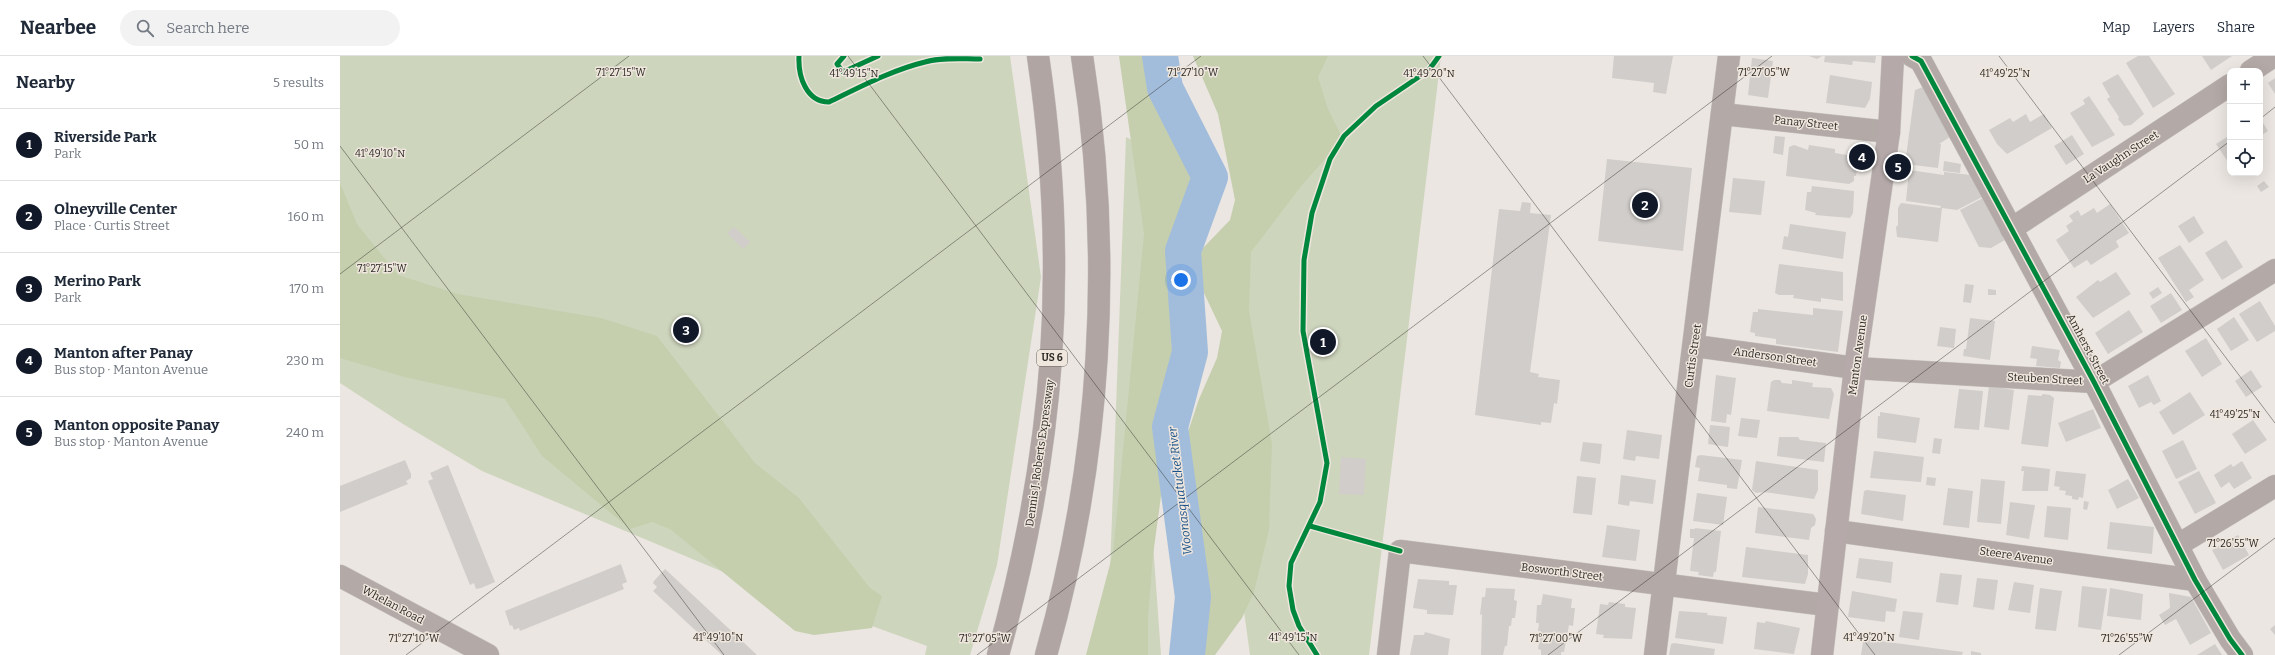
<!DOCTYPE html>
<meta charset="utf-8">
<style>
:root{--surface:#fff;--page:#f2f2f3;--text:#1f2937;--muted:#747a83;--line:#e0e1e3;--accent:#111827}
body{margin:0;font-family:Bitter,serif;background:var(--page);color:var(--text)}
.controls{position:absolute;right:12px;top:12px;display:grid;overflow:hidden;border-radius:8px;box-shadow:0 4px 16px #0002}
.controls button{width:36px;height:36px;display:grid;place-items:center;padding:0;border:0;border-bottom:1px solid var(--line);background:var(--surface);color:var(--text);font:20px sans-serif}
.you{position:absolute;left:841px;top:224px;width:14px;height:14px;margin:-10px;border:3px solid #fff;border-radius:50%;background:#1a73e8;box-shadow:0 0 0 6px #1a73e833}
.badge{display:grid;place-items:center;width:26px;height:26px;border-radius:50%;background:var(--accent);color:#fff;font-size:13px;font-weight:700}
.pin{position:absolute;translate:-50% -50%;border:2px solid #fff;box-shadow:0 1px 4px #0006}
.list{margin:0;padding:0;list-style:none}
h2{display:flex;justify-content:space-between;align-items:center;height:52px;margin:0;padding:0 16px;font-size:17px}
h2 small{font-size:13px;font-weight:400;color:var(--muted)}
.list li{display:grid;grid-template-columns:26px 1fr auto;gap:12px;align-items:center;box-sizing:border-box;height:72px;padding:0 16px;border-top:1px solid var(--line)}
.list b{display:block;font-size:15px;white-space:nowrap}
.list p{margin:0;font-size:13px;white-space:nowrap;color:var(--muted)}
.list em{font-size:13px;font-style:normal;color:var(--muted)}
.icon{flex:none;width:22px;height:22px;fill:none;stroke:currentColor;stroke-width:2;stroke-linecap:round;stroke-linejoin:round}
.map{position:relative;flex:none;width:1935px;height:599px;overflow:hidden}
header{display:flex;align-items:center;gap:24px;box-sizing:border-box;height:56px;padding:0 20px;background:var(--surface);border-bottom:1px solid var(--line)}
header strong{font-size:19px}
nav{display:flex;gap:22px;margin-inline-start:auto;font-size:14px}
.search{width:280px;height:36px;background:var(--page);display:flex;align-items:center;gap:10px;box-sizing:border-box;padding:0 14px;border-radius:22px;color:var(--muted);font-size:15px}
main{display:flex}
aside{flex:1;background:var(--surface)}
.map>svg:first-child{display:block}
</style>
<header>
<strong>Nearbee</strong>
<div class="search"><svg class="icon" aria-label="search" viewBox="0 0 24 24"><circle cx="10" cy="10" r="6"/><path d="M15 15l6 6"/></svg>Search here</div>
<nav><a>Map</a><a>Layers</a><a>Share</a></nav>
</header>
<main>
<aside>
<h2>Nearby<small>5 results</small></h2>
<ul class="list">
<li><span class="badge">1</span><div><b>Riverside Park</b><p>Park</p></div><em>50 m</em></li>
<li><span class="badge">2</span><div><b>Olneyville Center</b><p>Place · Curtis Street</p></div><em>160 m</em></li>
<li><span class="badge">3</span><div><b>Merino Park</b><p>Park</p></div><em>170 m</em></li>
<li><span class="badge">4</span><div><b>Manton after Panay</b><p>Bus stop · Manton Avenue</p></div><em>230 m</em></li>
<li><span class="badge">5</span><div><b>Manton opposite Panay</b><p>Bus stop · Manton Avenue</p></div><em>240 m</em></li>
</ul>
</aside>
<div class="map">
<svg width="1935" height="599" viewBox="0 0 1935 599">
<rect width="100%" height="100%" fill="#ebe6e1"/>
<g fill="#ced5bd">
<path d="M0 0H670L701 221 657 509 630 599H585L587 590 381 515 142 415 63 368 0 327Z"/>
<path d="M884 0H1101L1029 599H910L904 555 905 261Z"/>
<path d="M786 81 848 115 806 389 821 599H750L769 542Z"/>
</g>
<g fill="#c5cfae">
<path d="M779 0H824L851 82 852 151 845 194 844 272 813 499 808 562V599H746L773 497 804 178Z"/>
<path d="M853 0H988L978 21 988 53 1003 83 962 129 911 196 909 255 932 388 929 474 914 536 902 562 875 599H862L850 579 845 539 850 450 845 385 859 343 877 302 882 275 854 216 863 192 890 164 895 144 878 58Z"/>
<path d="M0 127 17 168 58 219 118 238 261 262 317 280 415 407 459 442 530 532 542 540 532 572 474 579 455 575 330 473 312 466 290 473 202 400 165 343 64 321 0 302Z"/>
</g>
<g fill="none" stroke-linecap="round" stroke-linejoin="round">
<path stroke="#a2bddc" stroke-width="36" d="M820 0 825 32 870 121 843 195 850 296 830 371 853 541 847 599"/>
</g>
<g fill="#d1cdca">
<path d="M1274 0H1333L1326 38 1313 36 1314 27 1272 22Z"/>
<path d="M1469 0H1482L1477 3Z"/>
<path d="M1485 0H1536L1535 7 1513 5 1512 9 1484 6Z"/>
<path d="M1798 0H1809L1835 38 1813 52 1786 7Z"/>
<path d="M1862 0H1892L1871 14Z"/>
<path d="M1412 2 1433 5 1428 42 1408 39Z"/>
<path d="M1778 18 1804 58 1791 69 1784 70 1778 63 1779 61 1767 43 1770 41 1762 27Z"/>
<path d="M1490 19 1532 26 1530 43 1525 52 1486 47Z"/>
<path d="M1935 22V38L1928 27Z"/>
<path d="M1583 31 1610 81 1599 88H1601L1598 112 1565 108 1575 34Z"/>
<path d="M1749 40 1775 79 1752 91 1730 57 1745 48 1743 44Z"/>
<path d="M1686 58 1690 66 1704 58 1712 72 1667 98 1657 88 1649 74 1670 62 1673 66Z"/>
<path d="M1920 62 1928 75 1920 80Z"/>
<path d="M1732 79 1744 98 1726 109 1714 90Z"/>
<path d="M1890 79V109L1876 88Z"/>
<path d="M1435 80 1445 81 1443 99 1433 97Z"/>
<path d="M1454 89 1468 94 1469 89 1495 93V97L1519 101 1516 120H1514V125L1509 128 1446 120 1449 91Z"/>
<path d="M1267 103 1352 112 1343 195 1258 185Z"/>
<path d="M1604 105 1621 108 1620 117 1603 115Z"/>
<path d="M1569 114 1604 119V116L1631 119 1642 141 1617 154 1602 152 1598 186 1557 181 1556 171 1558 169V152L1561 147 1600 152 1601 150 1566 145Z"/>
<path d="M1393 122 1425 125 1421 159 1389 156Z"/>
<path d="M1924 125 1929 131 1921 136 1917 130Z"/>
<path d="M1472 130 1514 135 1513 157 1510 162 1475 159 1476 157 1465 154 1467 136H1471Z"/>
<path d="M1643 142 1665 184 1651 192 1639 191 1620 154Z"/>
<path d="M1182 146 1191 147 1190 157 1211 159 1190 316 1199 318 1198 321 1220 324 1217 348 1214 347 1211 367 1201 366V369L1135 359 1159 153 1180 155Z"/>
<path d="M1770 148 1789 177 1776 185 1779 191 1751 209 1747 204 1734 212 1716 184 1729 175 1726 170 1733 165 1729 160 1738 154 1741 160 1754 152 1757 157Z"/>
<path d="M1854 160 1864 177 1849 187 1838 170Z"/>
<path d="M1450 168 1506 176 1503 203 1442 193 1444 180 1448 181Z"/>
<path d="M394 171 410 186 403 193 387 177Z"/>
<path d="M1886 184 1903 211 1882 224 1865 197Z"/>
<path d="M1840 189 1864 224 1849 234 1854 241 1846 246 1818 202Z"/>
<path d="M1439 208 1503 216V245L1481 242V246L1453 242 1454 239H1439L1435 237Z"/>
<path d="M1776 216 1791 238 1753 262 1736 241 1758 224 1760 226Z"/>
<path d="M1625 228 1634 229 1631 247 1623 246Z"/>
<path d="M1818 231 1822 237 1813 243 1809 237Z"/>
<path d="M1648 233 1656 234V239H1648Z"/>
<path d="M1831 237 1842 254 1821 267 1810 250Z"/>
<path d="M1920 245 1935 270V275L1917 286 1899 258Z"/>
<path d="M1473 252 1503 255 1498 296 1436 288V283L1415 280V277L1410 276 1413 256H1418V253L1473 259Z"/>
<path d="M1789 254 1803 276 1768 298 1755 277Z"/>
<path d="M1894 261 1909 284 1891 295 1877 273Z"/>
<path d="M1630 262 1655 265 1650 304 1623 300 1624 293H1626Z"/>
<path d="M1600 271 1616 273 1614 292 1597 290Z"/>
<path d="M1866 282 1882 308 1862 321 1845 295Z"/>
<path d="M1692 290 1720 294 1718 304 1721 306 1720 312 1696 310 1697 303 1690 302Z"/>
<path d="M1911 314 1922 331 1906 341 1895 325Z"/>
<path d="M1376 319 1396 322 1391 359 1387 358 1386 367 1371 365Z"/>
<path d="M1808 319 1821 345 1814 349 1811 346 1799 352 1788 330Z"/>
<path d="M1434 324H1440L1442 327 1452 328V324L1473 327 1472 331 1491 332 1494 338 1489 363 1427 355 1431 326Z"/>
<path d="M1649 330 1674 334 1669 374 1644 371Z"/>
<path d="M1619 333 1643 335 1639 374 1614 372Z"/>
<path d="M1850 336 1865 359 1833 379 1819 356Z"/>
<path d="M1703 338 1710 339 1714 342 1708 391 1681 388 1688 339 1701 340Z"/>
<path d="M1753 353 1761 372 1726 386 1718 367Z"/>
<path d="M1540 356 1580 362 1576 387 1537 382 1538 360H1540Z"/>
<path d="M1401 362 1420 364 1417 382 1398 380Z"/>
<path d="M1913 364 1927 384 1905 398 1892 378Z"/>
<path d="M1370 369 1390 371 1388 391 1368 388Z"/>
<path d="M1287 374 1322 379 1319 403 1296 400 1295 405 1283 403Z"/>
<path d="M1439 381H1458L1460 384 1486 387 1484 406 1437 400Z"/>
<path d="M1594 382 1602 383 1600 398 1592 397Z"/>
<path d="M1843 384 1857 413 1836 423 1822 395Z"/>
<path d="M1243 386 1262 388 1260 408 1240 405Z"/>
<path d="M1534 395 1584 401 1581 426 1530 422Z"/>
<path d="M1361 399 1402 404 1397 433 1387 432V429L1358 425 1360 412 1355 411 1357 400Z"/>
<path d="M1001 401 1026 403 1024 439 999 438Z"/>
<path d="M65 404 71 418V422L66 425 68 428 0 456V430Z"/>
<path d="M1416 405 1478 414V434L1474 443 1424 436 1416 437 1412 434Z"/>
<path d="M1902 405 1912 422 1894 433 1889 426 1881 432 1874 419 1891 408 1893 411Z"/>
<path d="M108 409 155 526 141 532 136 533 134 527 130 529 88 425 93 423 90 417Z"/>
<path d="M1682 410 1710 413 1708 435H1682L1684 415H1681Z"/>
<path d="M1716 415 1746 418 1743 442 1739 441 1738 444 1732 443V440L1725 439 1726 435 1719 434 1720 431 1714 430Z"/>
<path d="M1859 415 1876 447 1855 458 1838 426Z"/>
<path d="M1281 419 1316 424 1313 448 1290 445 1289 450 1278 448Z"/>
<path d="M1237 420 1256 422 1252 459 1233 457Z"/>
<path d="M1587 421 1596 422 1595 430 1586 429Z"/>
<path d="M1641 423 1665 425 1661 468 1637 466Z"/>
<path d="M1788 423 1799 442 1777 453 1768 434Z"/>
<path d="M1608 432 1633 435 1629 472 1603 469Z"/>
<path d="M1527 434 1566 439 1563 465 1521 458 1524 435Z"/>
<path d="M1357 437 1387 441 1383 469 1353 465Z"/>
<path d="M1744 445 1749 446 1747 454 1743 453Z"/>
<path d="M1670 446 1695 449 1689 483 1666 479Z"/>
<path d="M1707 450 1731 452 1728 484 1704 481Z"/>
<path d="M1418 451 1473 458 1476 463 1475 469 1471 472 1469 484 1415 477Z"/>
<path d="M1770 466 1814 471 1812 498 1767 493Z"/>
<path d="M1267 469 1300 474 1296 505 1262 501Z"/>
<path d="M1355 472 1381 475 1376 516H1374L1373 521 1358 519 1359 516 1350 515 1354 482H1350V473H1355Z"/>
<path d="M1898 479 1909 499 1883 514 1872 494Z"/>
<path d="M1406 491 1468 499V518L1465 528 1402 521Z"/>
<path d="M1519 502 1553 506 1551 527 1516 522Z"/>
<path d="M281 508 287 526 282 528 284 533 180 575 179 572 174 574 172 569 170 570 165 555Z"/>
<path d="M325 513 417 599H382L313 535 317 531 313 527 314 525Z"/>
<path d="M1600 517 1622 519 1618 549 1596 546Z"/>
<path d="M1637 522 1658 524 1654 554 1633 551Z"/>
<path d="M1078 523 1109 525V529H1117L1113 559 1087 558V554L1073 552Z"/>
<path d="M1674 526 1694 529 1690 557 1668 554Z"/>
<path d="M1742 530 1767 533 1761 574 1738 571Z"/>
<path d="M1146 532 1175 533 1174 544 1177 545 1175 562H1172L1171 570H1169L1167 590H1165L1163 599H1141L1142 558 1140 559 1142 541H1145Z"/>
<path d="M1700 532 1722 535 1716 575 1695 573Z"/>
<path d="M1770 532 1803 538 1801 564 1767 560Z"/>
<path d="M1512 535 1557 543 1555 556 1546 555 1545 566 1508 561Z"/>
<path d="M1829 537 1851 541 1871 577 1850 589 1836 563 1825 569 1819 559 1830 552Z"/>
<path d="M1203 538 1232 543 1231 552H1235L1233 570 1229 569 1224 596H1221V599H1201V594L1198 593 1201 575H1198L1199 567H1196L1197 549H1201Z"/>
<path d="M1269 546 1285 548V551L1296 552 1292 583 1263 582 1264 579 1256 578 1260 548 1268 549Z"/>
<path d="M1339 555 1368 557 1367 559 1387 561 1383 588 1335 582Z"/>
<path d="M1563 555 1583 557 1579 584 1559 581Z"/>
<path d="M1426 565 1460 572 1454 598 1414 593 1417 566 1425 567Z"/>
<path d="M1935 569V579L1930 573Z"/>
<path d="M1085 576 1110 583 1108 599H1070L1074 579H1084Z"/>
<path d="M1524 580 1541 583 1540 585 1623 596 1622 599H1521Z"/>
<path d="M1334 587 1375 593 1374 599H1329L1331 588Z"/>
<path d="M1875 588 1882 599H1857Z"/>
<path d="M1631 595 1641 597V599H1631Z"/>
</g>
<g fill="none" stroke-linecap="round" stroke-linejoin="round">
<defs>
<g id="minor">
<path d="M1572 0 1581 5 1754 326 1855 524 1890 583 1902 599"/>
<path d="M1911 15 1934 0"/>
<path d="M1382 58 1549 76"/>
<path d="M1671 173 1890 29"/>
<path d="M1355 290 1515 312 1754 326 1935 214"/>
<path d="M1496 475 1855 524"/>
<path d="M1838 489 1935 430"/>
<path d="M0 520 148 599"/>
<path d="M1048 599 1060 495 1487 549"/>
<path d="M1315 599 1389 0"/>
</g>
<path id="major" d="M1482 599 1515 312 1549 76 1553 0"/>
<g id="highway">
<path d="M658 599C715 394 729 210 698 0"/>
<path d="M706 599C761 405 774 199 742 0"/>
</g>
</defs>
<use href="#minor" stroke="#c8c4c0" stroke-width="23"/>
<use href="#major" stroke="#c8c4c0" stroke-width="23"/>
<use href="#highway" stroke="#c8c4c0" stroke-width="23"/>
<use href="#minor" stroke="#b3a9a7" stroke-width="22"/>
<use href="#major" stroke="#b5aaa9" stroke-width="22"/>
<use href="#highway" stroke="#b0a5a3" stroke-width="22"/>
<defs>
<g id="cycleway">
<path d="M459 0C458 20 466 46 489 46 520 31 552 14 585 6 603 1 622 3 640 3"/>
<path d="M504 0 497 8 503 16 538 0"/>
<path d="M1572 0 1581 5 1754 326 1855 524 1890 583 1902 599"/>
<path d="M970 470 1060 495"/>
<path d="M977 599 959 570 953 554 949 530 951 507 980 446 987 407 963 275 964 204 972 157 990 103 1004 80 1036 50 1089 14 1099 0"/>
</g>
</defs>
<use href="#cycleway" stroke="#efe6dd" stroke-width="8"/>
<use href="#cycleway" stroke="#00873e" stroke-width="5"/>
</g>
<path fill="none" stroke="#2d2a26" stroke-width="1" stroke-opacity="0.45" d="M508 0 959 599M1083 0 1535 599M1659 0 1935 367M1920 63 1935 51M0 90 384 599M0 218 289 0M66 599 861 0M637 599 1432 0M1208 599 1890 85M1779 599 1935 482"/>
<g text-anchor="middle" dominant-baseline="central" stroke-width="3" stroke-linejoin="round" paint-order="stroke">
<rect fill="#efe6dd" stroke="#67625d" stroke-width="1" x="697" y="294" width="30" height="16" rx="3"/>
<g font-size="10" font-weight="bold" fill="#2d2a26">
<text x="712" y="302">US 6</text>
</g>
<g font-size="11" fill="#2d2a26" stroke="#efe6dd">
<text transform="translate(1466 67) rotate(6)">Panay Street</text>
<text transform="translate(1781 101) rotate(-33)">La Vaughn Street</text>
<text transform="translate(1748 293) rotate(62)">Amherst Street</text>
<text transform="translate(1518 299) rotate(-82)">Manton Avenue</text>
<text transform="translate(1353 300) rotate(-82)">Curtis Street</text>
<text transform="translate(1435 301) rotate(8)">Anderson Street</text>
<text transform="translate(1705 323) rotate(3)">Steuben Street</text>
<text transform="translate(700 397) rotate(-82)">Dennis J. Roberts Expressway</text>
<text transform="translate(1676 500) rotate(8)">Steere Avenue</text>
<text transform="translate(1222 516) rotate(7)">Bosworth Street</text>
<text transform="translate(53 549) rotate(28)">Whelan Road</text>
</g>
<g font-size="12" font-style="italic" fill="#19528a" stroke="#efe6dd">
<text transform="translate(840 435) rotate(-97)">Woonasquatucket River</text>
</g>
</g>
<g font-size="10" text-anchor="middle" fill="#2d2a26" stroke="#efe6dd" stroke-width="3" stroke-linejoin="round" paint-order="stroke">
<text x="281" y="20">71°27'15"W</text>
<text x="853" y="20">71°27'10"W</text>
<text x="1424" y="20">71°27'05"W</text>
<text x="514" y="21">41°49'15"N</text>
<text x="1089" y="21">41°49'20"N</text>
<text x="1665" y="21">41°49'25"N</text>
<text x="40" y="101">41°49'10"N</text>
<text x="42" y="216">71°27'15"W</text>
<text x="1895" y="362">41°49'25"N</text>
<text x="1893" y="491">71°26'55"W</text>
<text x="378" y="585">41°49'10"N</text>
<text x="953" y="585">41°49'15"N</text>
<text x="1529" y="585">41°49'20"N</text>
<text x="74" y="586">71°27'10"W</text>
<text x="645" y="586">71°27'05"W</text>
<text x="1216" y="586">71°27'00"W</text>
<text x="1787" y="586">71°26'55"W</text>
</g>
</svg>
<div class="controls">
<button>+</button>
<button>−</button>
<button><svg class="icon" aria-label="locate" viewBox="0 0 24 24"><circle cx="12" cy="12" r="6"/><path d="M12 2v4M12 18v4M2 12h4M18 12h4"/></svg></button>
</div>
<div class="you"></div>
<div class="pin badge" style="left:983px;top:286px">1</div>
<div class="pin badge" style="left:1305px;top:149px">2</div>
<div class="pin badge" style="left:346px;top:274px">3</div>
<div class="pin badge" style="left:1522px;top:101px">4</div>
<div class="pin badge" style="left:1558px;top:111px">5</div>
</div>
</main>
